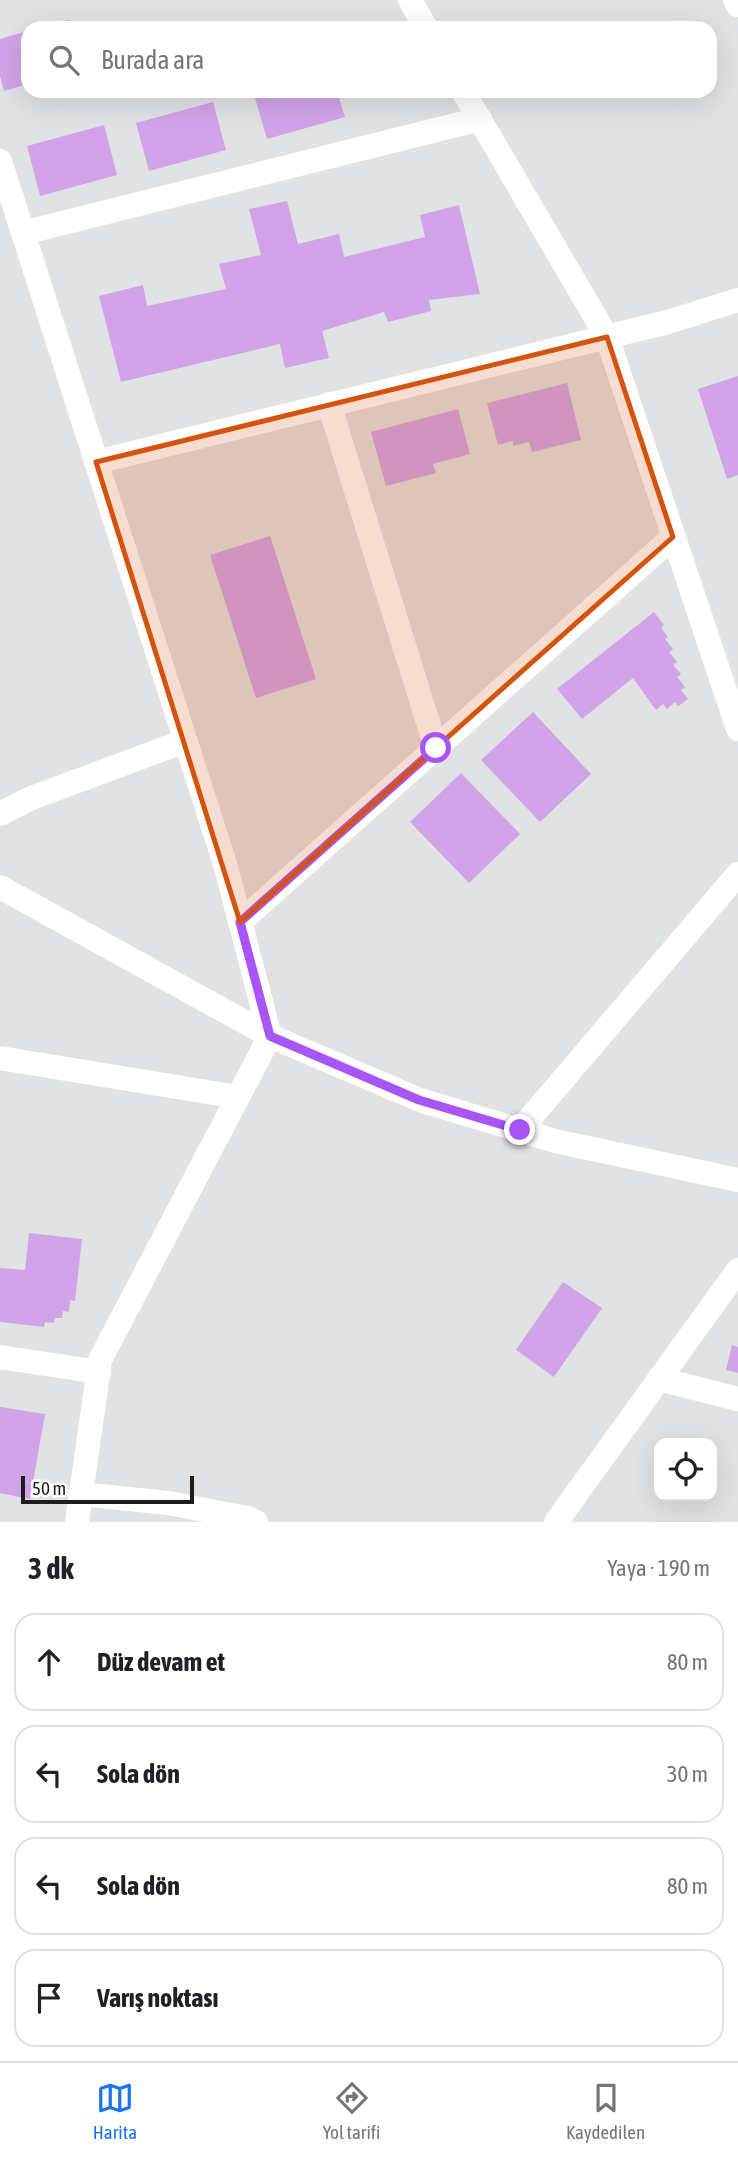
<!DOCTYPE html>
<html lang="tr">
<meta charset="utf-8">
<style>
:root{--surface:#fff;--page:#f2f2f2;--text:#202124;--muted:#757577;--line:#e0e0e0;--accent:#1a73e8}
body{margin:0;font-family:"Asap Condensed",sans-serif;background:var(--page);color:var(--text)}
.controls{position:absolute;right:21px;bottom:21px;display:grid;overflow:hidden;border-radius:14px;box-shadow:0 7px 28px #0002}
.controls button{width:63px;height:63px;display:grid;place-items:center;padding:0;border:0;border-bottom:2px solid var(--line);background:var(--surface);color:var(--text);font:35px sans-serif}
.scale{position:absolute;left:21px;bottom:18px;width:173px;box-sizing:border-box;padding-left:7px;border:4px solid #1d1d1e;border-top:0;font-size:19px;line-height:24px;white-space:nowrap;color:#1d1d1e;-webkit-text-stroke:5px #fff;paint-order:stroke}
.stop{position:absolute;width:21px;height:21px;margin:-16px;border:5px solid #a855f7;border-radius:50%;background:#fff}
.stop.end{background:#a855f7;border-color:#fff;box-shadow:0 2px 7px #0008}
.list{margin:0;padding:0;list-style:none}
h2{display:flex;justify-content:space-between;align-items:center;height:91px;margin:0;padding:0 28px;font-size:30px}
h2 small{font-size:23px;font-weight:400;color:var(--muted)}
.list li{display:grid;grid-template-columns:46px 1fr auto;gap:21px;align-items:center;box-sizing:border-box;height:98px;margin:0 14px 14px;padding:0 14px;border:2px solid var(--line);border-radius:21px}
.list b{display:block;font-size:26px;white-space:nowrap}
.list em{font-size:23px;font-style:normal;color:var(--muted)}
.icon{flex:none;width:38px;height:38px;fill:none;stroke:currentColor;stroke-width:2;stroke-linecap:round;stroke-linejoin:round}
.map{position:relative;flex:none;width:738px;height:1522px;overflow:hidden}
.search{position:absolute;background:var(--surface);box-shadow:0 7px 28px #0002;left:21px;right:21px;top:21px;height:77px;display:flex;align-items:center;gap:18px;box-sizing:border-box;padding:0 24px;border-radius:21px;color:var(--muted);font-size:26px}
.sheet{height:539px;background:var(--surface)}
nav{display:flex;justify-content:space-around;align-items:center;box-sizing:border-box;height:98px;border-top:2px solid var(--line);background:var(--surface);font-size:19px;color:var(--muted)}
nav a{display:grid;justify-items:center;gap:4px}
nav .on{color:var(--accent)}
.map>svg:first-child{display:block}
</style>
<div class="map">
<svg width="738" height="1522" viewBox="0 0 738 1522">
<rect width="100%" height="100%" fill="#e0e2e4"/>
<g fill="#d1a4ea">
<path d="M69 20 71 28H42L41 27Z"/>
<path d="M28 31V84L4 91 0 76V39Z"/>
<path d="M253 91H337L345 117 267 139Z"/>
<path d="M213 102 226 150 149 171 136 123Z"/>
<path d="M104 125 117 175 40 196 27 146Z"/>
<path d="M287 201 298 244 339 234 344 257 425 237 420 215 459 205 480 294 429 300 431 311 388 322 384 312 322 331 329 358 285 368 280 344 121 382 99 296 143 285 147 306 226 289 219 264 261 255 249 209Z"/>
<path d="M738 376V475L727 479 698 389Z"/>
<path d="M567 383 581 440 532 452 529 442 513 446V441L498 445 487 403Z"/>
<path d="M458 409 470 454 433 464 436 473 386 486 371 432Z"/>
<path d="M270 536 316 679 256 698 210 555Z"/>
<path d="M654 612 664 625 661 628 668 637 665 639 673 649 669 652 677 662 673 665 681 674 677 677 685 687 681 690 688 699 678 706 675 702 667 709 663 704 656 710 633 678 582 719 557 689Z"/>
<path d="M533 712 591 774 540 822 481 760Z"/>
<path d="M461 773 520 834 469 883 410 822Z"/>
<path d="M29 1233 82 1239 75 1301 70 1300 69 1312 63 1311 62 1318H55L54 1323 45 1322 44 1327 0 1322V1268L25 1270Z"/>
<path d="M563 1282 602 1308 554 1377 516 1350Z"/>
<path d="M732 1345 738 1347V1373L726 1370Z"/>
<path d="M0 1407 45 1414 30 1499 0 1493Z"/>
</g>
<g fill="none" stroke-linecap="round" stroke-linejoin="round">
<g stroke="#fff" stroke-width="24">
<path d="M410 0 426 28"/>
<path d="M735 0 738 5"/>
<path d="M463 91 607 337 738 729"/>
<path d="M0 161 225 864 270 1036 100 1360 77 1522"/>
<path d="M23 233 480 119"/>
<path d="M329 404 436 748"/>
<path d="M96 462 668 322 738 300"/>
<path d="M0 814 29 799 185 741"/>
<path d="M0 887 270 1036 420 1100 555 1141 738 1180"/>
<path d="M240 922 673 537"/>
<path d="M0 1058 238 1097"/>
<path d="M520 1130 738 874"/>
<path d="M0 1357 99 1372"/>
<path d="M659 1379 738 1399"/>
<path d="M80 1494 168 1503 247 1518 256 1522"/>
<path d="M556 1522 738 1270"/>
</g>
</g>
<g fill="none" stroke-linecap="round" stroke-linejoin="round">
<path stroke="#a855f7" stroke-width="9" d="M436 748 240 922 270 1036 419 1100 520 1130"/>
</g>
<path fill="#d4530e" fill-opacity="0.2" stroke="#d4530e" stroke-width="5" stroke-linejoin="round" d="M607 337 673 537 240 922 96 462Z"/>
</svg>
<div class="controls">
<button><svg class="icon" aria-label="locate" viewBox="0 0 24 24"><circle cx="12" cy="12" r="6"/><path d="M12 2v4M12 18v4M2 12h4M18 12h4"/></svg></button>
</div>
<div class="scale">50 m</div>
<div class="stop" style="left:436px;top:748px"></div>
<div class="stop end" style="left:520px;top:1130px"></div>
<div class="search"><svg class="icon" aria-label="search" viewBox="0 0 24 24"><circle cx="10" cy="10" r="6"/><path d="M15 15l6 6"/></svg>Burada ara</div>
</div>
<section class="sheet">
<h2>3 dk<small>Yaya · 190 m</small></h2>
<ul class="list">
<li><svg class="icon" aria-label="ahead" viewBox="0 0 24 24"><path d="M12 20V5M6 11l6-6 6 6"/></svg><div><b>Düz devam et</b></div><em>80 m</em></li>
<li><svg class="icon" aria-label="left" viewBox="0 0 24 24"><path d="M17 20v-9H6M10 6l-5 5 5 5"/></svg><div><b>Sola dön</b></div><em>30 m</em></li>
<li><svg class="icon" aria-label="left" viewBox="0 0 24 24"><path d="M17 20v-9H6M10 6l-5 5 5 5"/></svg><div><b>Sola dön</b></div><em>80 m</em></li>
<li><svg class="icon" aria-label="arrive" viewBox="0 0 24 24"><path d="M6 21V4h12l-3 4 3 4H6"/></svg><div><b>Varış noktası</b></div></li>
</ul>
</section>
<nav>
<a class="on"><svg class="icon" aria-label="map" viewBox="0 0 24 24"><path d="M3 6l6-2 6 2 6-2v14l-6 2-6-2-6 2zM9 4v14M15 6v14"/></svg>Harita</a>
<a><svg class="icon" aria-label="directions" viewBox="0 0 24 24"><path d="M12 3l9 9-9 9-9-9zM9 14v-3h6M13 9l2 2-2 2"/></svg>Yol tarifi</a>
<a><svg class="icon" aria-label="saved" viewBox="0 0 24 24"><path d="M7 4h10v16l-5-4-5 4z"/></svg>Kaydedilen</a>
</nav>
